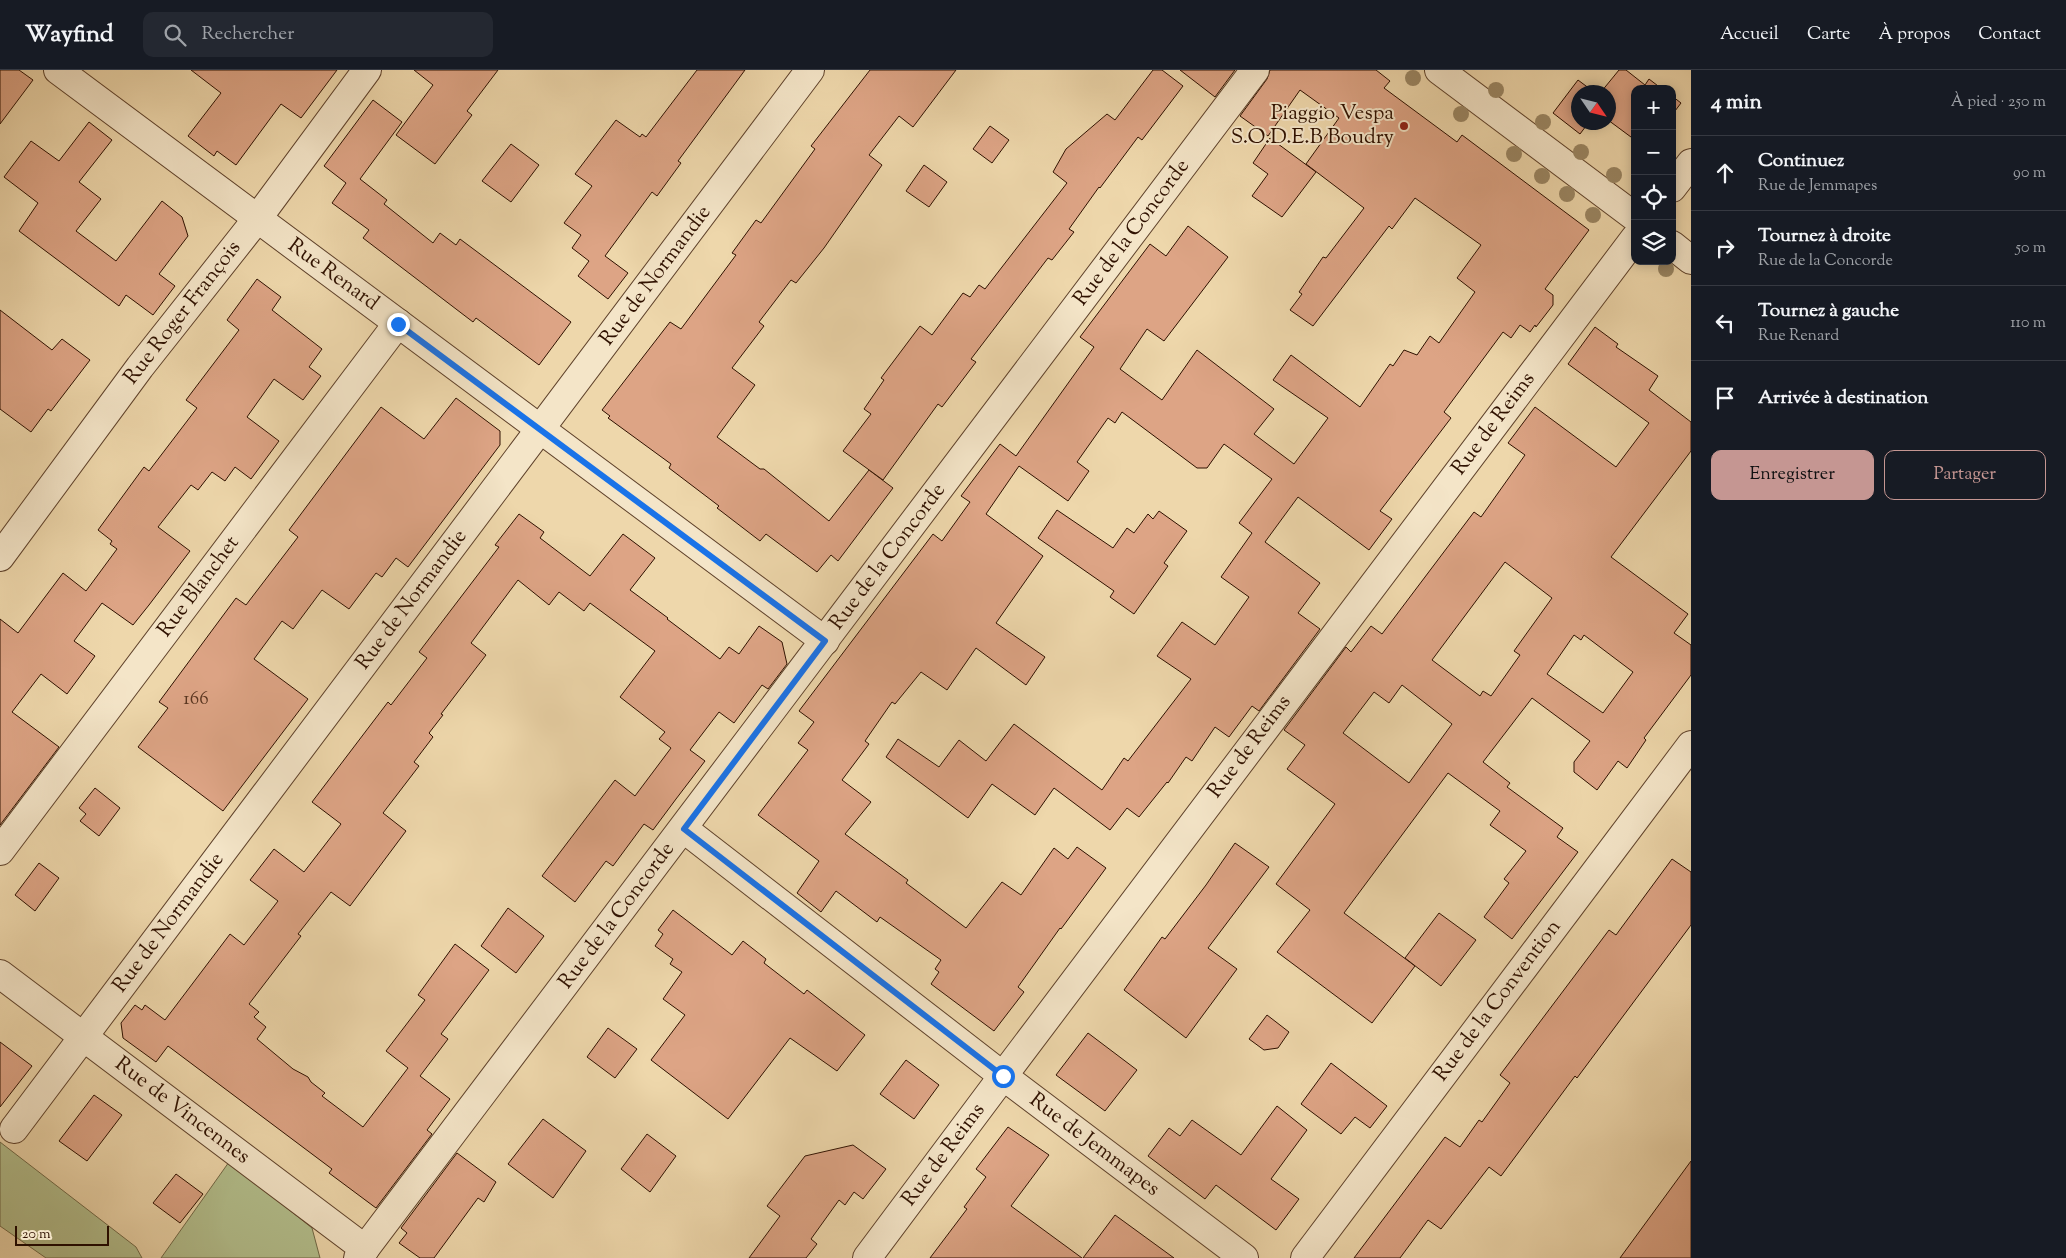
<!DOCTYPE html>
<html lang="fr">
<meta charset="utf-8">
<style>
:root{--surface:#171b24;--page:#242831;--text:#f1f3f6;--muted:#9ea1a6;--line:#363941;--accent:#c59692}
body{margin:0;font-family:"Sorts Mill Goudy",serif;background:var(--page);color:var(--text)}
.controls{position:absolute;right:15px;top:15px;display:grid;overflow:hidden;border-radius:10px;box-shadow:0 2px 12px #0003}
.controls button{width:45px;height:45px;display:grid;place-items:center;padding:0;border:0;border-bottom:1px solid var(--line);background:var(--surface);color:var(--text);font:25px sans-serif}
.compass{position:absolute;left:1571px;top:15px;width:45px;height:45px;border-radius:50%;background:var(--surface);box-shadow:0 2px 12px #0003;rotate:125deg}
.scale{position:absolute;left:15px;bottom:12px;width:94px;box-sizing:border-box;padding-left:5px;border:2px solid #2f1100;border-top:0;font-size:14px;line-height:18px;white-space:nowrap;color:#2f1100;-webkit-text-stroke:4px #f4e5c8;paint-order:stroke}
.stop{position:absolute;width:15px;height:15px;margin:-11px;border:4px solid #1a73e8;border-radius:50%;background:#fff}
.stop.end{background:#1a73e8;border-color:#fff;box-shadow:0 1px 5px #0008}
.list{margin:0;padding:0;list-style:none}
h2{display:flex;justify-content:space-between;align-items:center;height:65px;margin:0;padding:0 20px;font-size:21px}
h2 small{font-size:16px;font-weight:400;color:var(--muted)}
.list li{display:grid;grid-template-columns:32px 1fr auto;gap:15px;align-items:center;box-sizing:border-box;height:75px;padding:0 20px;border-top:1px solid var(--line)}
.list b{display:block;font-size:19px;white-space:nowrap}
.list p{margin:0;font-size:16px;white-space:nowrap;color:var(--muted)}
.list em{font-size:16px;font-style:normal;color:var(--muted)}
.actions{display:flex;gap:10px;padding:15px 20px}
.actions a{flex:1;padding:11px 0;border:1px solid var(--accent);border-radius:10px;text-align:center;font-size:18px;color:var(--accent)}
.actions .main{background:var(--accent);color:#111}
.icon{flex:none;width:28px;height:28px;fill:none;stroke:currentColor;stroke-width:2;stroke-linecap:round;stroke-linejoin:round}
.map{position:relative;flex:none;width:1691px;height:1188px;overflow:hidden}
header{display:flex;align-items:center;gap:30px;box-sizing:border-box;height:70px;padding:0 25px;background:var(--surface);border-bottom:1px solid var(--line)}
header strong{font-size:24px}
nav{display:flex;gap:28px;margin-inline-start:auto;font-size:18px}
.search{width:350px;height:45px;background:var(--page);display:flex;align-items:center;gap:12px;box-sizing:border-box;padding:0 18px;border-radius:10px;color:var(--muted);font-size:19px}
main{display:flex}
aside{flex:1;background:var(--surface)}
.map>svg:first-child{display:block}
</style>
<header>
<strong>Wayfind</strong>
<div class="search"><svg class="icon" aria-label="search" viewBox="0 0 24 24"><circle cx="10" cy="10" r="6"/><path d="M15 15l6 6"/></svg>Rechercher</div>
<nav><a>Accueil</a><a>Carte</a><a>À propos</a><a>Contact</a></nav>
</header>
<main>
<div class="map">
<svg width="1691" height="1188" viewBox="0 0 1691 1188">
<rect width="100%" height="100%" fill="#eed7ab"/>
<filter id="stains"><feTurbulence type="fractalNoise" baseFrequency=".004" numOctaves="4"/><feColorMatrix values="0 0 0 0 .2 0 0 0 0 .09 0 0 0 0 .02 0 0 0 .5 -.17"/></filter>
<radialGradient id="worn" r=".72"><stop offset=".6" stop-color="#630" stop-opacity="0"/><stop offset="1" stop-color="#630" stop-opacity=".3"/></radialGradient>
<g fill="#b3bf8d" stroke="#716846">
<path d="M0 1072 136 1177 142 1188H46L0 1156Z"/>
<path d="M229 1092 312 1158 320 1188H161Z"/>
</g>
<g fill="#dda485" stroke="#2f1100" fill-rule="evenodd">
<path d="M0 0H19L33 10 0 54Z"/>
<path d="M191 0H337L301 48 281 34 236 95 217 81 214 86 188 66 221 23Z"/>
<path d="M414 0H498L467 41 472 45 435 94 396 65 433 15Z"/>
<path d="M697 0H745L678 91 681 93 657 126 652 122 605 186 628 203 608 229 578 206 589 191 572 178 581 165 564 153 592 116 575 104 616 50 640 67 642 64 646 67Z"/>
<path d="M870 0H956L913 57 899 46 869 85 882 95 824 178 796 213 791 210 759 252 764 256 732 298 755 315 717 367 760 399H764L829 451 869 400 893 418 838 491 831 485 817 502 766 464 760 471 717 438 719 436 669 398 671 394 608 348 610 346 602 340 670 252 681 259 736 185 732 183 756 150 761 153 815 79 811 76Z"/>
<path d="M1153 0H1162L1183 16 1142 70 1138 67 1100 118 1099 117 1069 159 1074 162 1052 190 1048 188 971 289 976 292 942 337 938 334 883 410 843 381 871 344 864 339 884 310 881 308 920 256 932 265 963 223 970 227 979 215 985 219 1067 113 1053 102 1066 79 1107 44 1115 50Z"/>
<path d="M1180 0H1235L1215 27Z"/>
<path d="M1270 0H1376L1390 11 1384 18 1457 72 1462 65 1589 160 1545 219 1553 225V235L1536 257 1535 255 1530 262 1520 255 1511 268 1503 262 1444 342 1451 348 1380 441 1392 449 1369 480 1298 427 1265 472 1320 513 1298 543 1320 559 1259 641 1252 636 1229 667 1215 657 1192 691 1186 687 1168 713 1167 712 1139 747 1127 738 1110 760 1054 718 1035 745 992 714 968 748 886 687 898 669 939 697 959 670 986 691 1014 654 1102 720 1124 688 1128 691 1191 609 1157 586 1182 552 1215 575 1249 527 1221 507 1252 463 1239 453 1272 409 1224 374 1207 398H1197L1122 342 1115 353 1108 348 1077 392 1089 401 1068 431 1019 396 986 444 1043 486 996 553 1045 587 1026 615 976 578 947 620 921 602 895 634 892 632 865 671 869 674 842 710 871 732 845 764 908 810 906 813 966 858 1002 812 1021 825 1054 778 1068 789 1077 777 1106 798 1061 859 1060 858 1018 917 1024 922 994 961 931 914 939 902 935 899 941 890 880 847 877 852 836 821 821 842 797 823 819 791 758 745 808 680 798 673 814 652 799 641 933 464 942 471 970 432 961 426 1000 374 1016 386 1094 277 1080 267 1150 174 1166 186 1188 156 1228 187 1164 271 1147 259 1120 299 1162 330 1197 280 1274 339 1254 364 1294 394 1328 348 1273 310 1291 285 1360 337 1390 294 1393 296 1404 280 1417 285 1430 266 1439 273 1475 222 1457 208 1481 175 1415 128 1392 159 1389 156 1313 256 1290 240 1302 224 1299 222 1323 187 1326 188 1364 138 1306 94 1339 48 1300 20 1268 66 1240 46 1267 9Z"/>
<path d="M1619 0H1626L1645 15 1649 9 1662 19H1635V70L1608 50V22H1601Z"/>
<path d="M1578 10 1594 22H1578V52H1589L1580 64 1553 43Z"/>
<path d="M1672 26 1681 33 1672 45Z"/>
<path d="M373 30 402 52 360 109 387 130 384 134 433 173 440 163 456 175 460 169 571 252 539 295 476 248 473 252 363 168 369 160 332 133 346 113 324 96Z"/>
<path d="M89 52 112 70 79 112 101 129 76 161 116 191 162 131 182 147 188 166 159 204 175 216 153 245 126 225 119 236 19 161 38 133 4 107 31 71 59 91Z"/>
<path d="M990 56 1009 70 992 93 973 79Z"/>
<path d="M1270 68 1316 102 1282 147 1252 126 1268 104 1253 93Z"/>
<path d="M511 74 539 95 511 132 482 111Z"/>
<path d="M924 95 947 112 929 137 906 121Z"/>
<path d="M257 209 281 227 272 240 322 279 309 297 321 306 303 330 274 309 247 347 279 371 251 409 235 397 225 411 212 402 198 420 191 415 158 457 190 481 149 535 133 555 102 533 74 571 95 586 67 624 41 604 12 642 59 677 0 755V549L18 563 63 503 86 521 117 479 110 474 112 471 98 460 144 397 149 401 197 338 186 330 239 260 227 250Z"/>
<path d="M0 240 52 280 62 269 90 290 51 341 48 339 31 362 0 339Z"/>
<path d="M1595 257 1618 274 1616 277 1658 306 1649 320 1691 352V381L1611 487 1688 544 1674 563 1691 575V605L1644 668 1646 670 1627 698 1618 691 1597 720 1574 702V692L1590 671 1532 628 1483 692 1510 713 1507 717 1563 758 1557 767 1578 782 1512 869 1484 847 1509 813 1504 809 1526 781 1490 755 1500 741 1448 703 1344 843 1415 896 1372 953 1277 882 1310 840 1276 814 1335 734 1287 699 1305 675 1284 660 1346 577 1351 582 1371 556 1382 564 1474 442 1481 447 1525 385 1508 373 1535 337 1616 397 1649 353 1568 294ZM1505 492 1552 528 1514 581 1520 585 1491 626 1483 621 1480 626 1432 590ZM1574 565 1581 570 1584 565 1633 602 1603 643 1547 604ZM1402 615 1452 654 1409 713 1343 663 1374 622 1389 633Z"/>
<path d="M456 328 500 361V375L408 497 396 488 382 507 376 503 349 539 322 520 293 559 282 551 254 589 308 629 223 741 138 677 168 638 159 632 236 528 246 535 298 467 289 460 381 337 424 369Z"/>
<path d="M1057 440 1113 478 1127 458 1134 463 1148 444 1153 449 1159 441 1187 461 1164 493 1168 496 1134 544 1110 527 1114 521 1038 468Z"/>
<path d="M519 444 544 462 540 468 590 506 623 464 655 488 630 520 668 548 667 549 720 589 729 577 739 584 759 556 782 572 787 594 768 619 762 615 734 653 719 642 690 680 705 691 676 729 653 760 644 754 613 796 606 791 575 832 542 806 615 710 635 726 671 678 659 669 665 662 620 627 655 581 590 533 584 541 559 522 549 535 518 510 471 573 486 585 441 644 443 645 429 663 433 667 414 692 419 696 383 743 406 761 350 836 331 822 298 864 301 866 249 934 259 942 254 947 266 957 257 969 293 999 308 1007 311 1012 325 1023 322 1026 363 1057 408 998 386 981 425 930 418 925 455 874 489 900 441 964 448 969 420 1006 450 1029 427 1060 432 1064 376 1138 329 1103 332 1099 168 976 156 992 123 968 121 953 135 935 142 940 145 935 165 950 230 864 244 875 278 831 250 810 274 779 304 802 341 754 312 732 388 632 391 635 427 588 419 582 499 477 495 475Z"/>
<path d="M95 718 120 738 99 766 80 751 86 744 79 738Z"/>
<path d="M1235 773 1269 797 1208 878 1237 899 1186 968 1124 920 1162 867 1165 869 1206 815Z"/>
<path d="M1672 789 1691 802V855L1577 1008 1575 1006 1501 1106 1489 1097 1441 1159 1428 1150 1400 1188H1354L1445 1067 1460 1077 1479 1050 1482 1052 1510 1013 1500 1005 1609 860 1616 865Z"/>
<path d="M39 793 59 808 35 841 15 825Z"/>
<path d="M508 838 544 866 516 903 481 876Z"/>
<path d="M673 840 732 885 743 871 766 889 764 893 804 924 807 920 865 965 837 1001 790 968 728 1049 651 990 685 945 663 929 682 902 670 894 673 889 655 876 663 864 658 860Z"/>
<path d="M1439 843 1476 870 1441 916 1405 888Z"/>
<path d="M1267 945 1289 962 1278 978 1264 980 1249 969Z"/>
<path d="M608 958 637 979 615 1008 587 987Z"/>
<path d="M1088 963 1137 1000 1105 1041 1056 1005Z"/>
<path d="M0 972 32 996 0 1037Z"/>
<path d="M906 990 939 1015 914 1049 880 1024Z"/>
<path d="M1331 993 1387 1036 1370 1058 1355 1047 1341 1064 1301 1034Z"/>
<path d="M94 1025 122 1045 87 1091 59 1071Z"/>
<path d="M1277 1036 1307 1060 1271 1109 1299 1129 1276 1160 1216 1115 1205 1129 1148 1086 1169 1058 1180 1066 1192 1050 1241 1085Z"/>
<path d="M543 1049 586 1081 553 1128 508 1094Z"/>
<path d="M1008 1057 1049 1085 1011 1136 1082 1188H930L967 1139 964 1137 986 1107 976 1099Z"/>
<path d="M647 1064 676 1086 650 1122 621 1099Z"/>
<path d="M853 1075 886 1099 863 1129 854 1122 845 1135 839 1130 811 1169 817 1174 806 1188H749L780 1146 767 1136 805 1086Z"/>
<path d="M457 1083 496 1112 484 1132 478 1128 434 1188H420L399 1173 407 1163 401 1158Z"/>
<path d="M1691 1091V1188H1620Z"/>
<path d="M176 1104 203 1124 180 1153 153 1133Z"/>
<path d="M1115 1145 1174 1188H1083Z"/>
</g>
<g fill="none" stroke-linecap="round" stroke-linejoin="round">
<defs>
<g id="minor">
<path d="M58 0 825 571"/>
<path d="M1439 0 1635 147"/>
<path d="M1672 118 1691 93"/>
<path d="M1672 175 1691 190"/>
<path d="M0 487 140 297 257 149 367 0"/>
<path d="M684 759 1003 1006 1244 1188"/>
<path d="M0 781 398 253"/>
<path d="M0 904 365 1179"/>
<path d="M14 1059 810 0"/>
<path d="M358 1188 1255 0"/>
<path d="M867 1188 1003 1006 1635 168"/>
<path d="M1305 1188 1691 675"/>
</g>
</defs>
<use href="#minor" stroke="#5f422b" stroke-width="30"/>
<use href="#minor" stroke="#f4e5c8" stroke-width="28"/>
</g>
<g fill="#9b8764">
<circle cx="1413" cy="8" r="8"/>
<circle cx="1496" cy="20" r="8"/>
<circle cx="1461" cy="44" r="8"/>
<circle cx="1543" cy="52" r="8"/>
<circle cx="1581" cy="82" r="8"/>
<circle cx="1514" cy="84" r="8"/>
<circle cx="1614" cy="105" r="8"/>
<circle cx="1542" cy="106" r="8"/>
<circle cx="1567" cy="124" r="8"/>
<circle cx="1593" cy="145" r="8"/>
<circle cx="1666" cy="199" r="8"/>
</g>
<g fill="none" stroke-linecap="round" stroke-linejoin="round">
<path stroke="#1a73e8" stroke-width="6" d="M398 254 825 571 684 759 1003 1006"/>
</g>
<circle fill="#8f2418" stroke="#f4e5c8" stroke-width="2" cx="1404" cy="56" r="5"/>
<g text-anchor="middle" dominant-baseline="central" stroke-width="4" stroke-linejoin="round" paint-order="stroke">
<g font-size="19" fill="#5a3621">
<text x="196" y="629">166</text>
</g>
<g font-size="21" fill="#2f1100" stroke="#f4e5c8" text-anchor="end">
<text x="1394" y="44">Piaggio Vespa<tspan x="1394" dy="24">S.O.D.E.B Boudry</tspan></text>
</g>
<g font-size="21" fill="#2f1100" stroke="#f4e5c8">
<text transform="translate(1132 163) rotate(-53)">Rue de la Concorde</text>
<text transform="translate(333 205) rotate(36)">Rue Renard</text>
<text transform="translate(656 206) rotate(-53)">Rue de Normandie</text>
<text transform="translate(183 243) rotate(-52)">Rue Roger François</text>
<text transform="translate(1494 354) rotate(-53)">Rue de Reims</text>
<text transform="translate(888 487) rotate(-53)">Rue de la Concorde</text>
<text transform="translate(199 517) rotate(-53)">Rue Blanchet</text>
<text transform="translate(412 530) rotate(-53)">Rue de Normandie</text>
<text transform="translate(1250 677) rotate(-53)">Rue de Reims</text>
<text transform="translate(617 846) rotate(-53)">Rue de la Concorde</text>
<text transform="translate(169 853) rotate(-53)">Rue de Normandie</text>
<text transform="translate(1498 931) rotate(-53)">Rue de la Convention</text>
<text transform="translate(182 1041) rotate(37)">Rue de Vincennes</text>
<text transform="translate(1094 1075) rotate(37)">Rue de Jemmapes</text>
<text transform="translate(944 1085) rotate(-53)">Rue de Reims</text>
</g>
</g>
<rect width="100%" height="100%" filter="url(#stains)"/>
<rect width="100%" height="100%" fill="url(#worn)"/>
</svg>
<div class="controls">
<button>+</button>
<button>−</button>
<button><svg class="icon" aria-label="locate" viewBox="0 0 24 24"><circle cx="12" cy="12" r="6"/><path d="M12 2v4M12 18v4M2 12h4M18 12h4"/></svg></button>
<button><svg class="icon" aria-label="layers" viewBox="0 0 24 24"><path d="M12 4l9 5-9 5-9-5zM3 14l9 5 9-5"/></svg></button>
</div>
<svg class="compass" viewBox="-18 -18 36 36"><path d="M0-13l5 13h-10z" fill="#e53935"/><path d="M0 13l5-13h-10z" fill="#9ea1a6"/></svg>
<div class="scale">20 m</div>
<div class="stop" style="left:1003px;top:1006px"></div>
<div class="stop end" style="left:398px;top:254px"></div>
</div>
<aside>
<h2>4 min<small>À pied · 250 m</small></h2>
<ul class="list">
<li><svg class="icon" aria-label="ahead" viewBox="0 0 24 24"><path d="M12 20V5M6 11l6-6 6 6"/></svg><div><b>Continuez</b><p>Rue de Jemmapes</p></div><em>90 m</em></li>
<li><svg class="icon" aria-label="right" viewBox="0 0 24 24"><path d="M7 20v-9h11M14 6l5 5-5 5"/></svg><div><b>Tournez à droite</b><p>Rue de la Concorde</p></div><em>50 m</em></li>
<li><svg class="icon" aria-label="left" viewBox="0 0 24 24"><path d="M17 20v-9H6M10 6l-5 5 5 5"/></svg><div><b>Tournez à gauche</b><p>Rue Renard</p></div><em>110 m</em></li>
<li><svg class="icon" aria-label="arrive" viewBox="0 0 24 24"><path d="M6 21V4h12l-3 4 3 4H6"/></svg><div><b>Arrivée à destination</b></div></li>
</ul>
<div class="actions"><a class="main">Enregistrer</a><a>Partager</a></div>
</aside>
</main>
